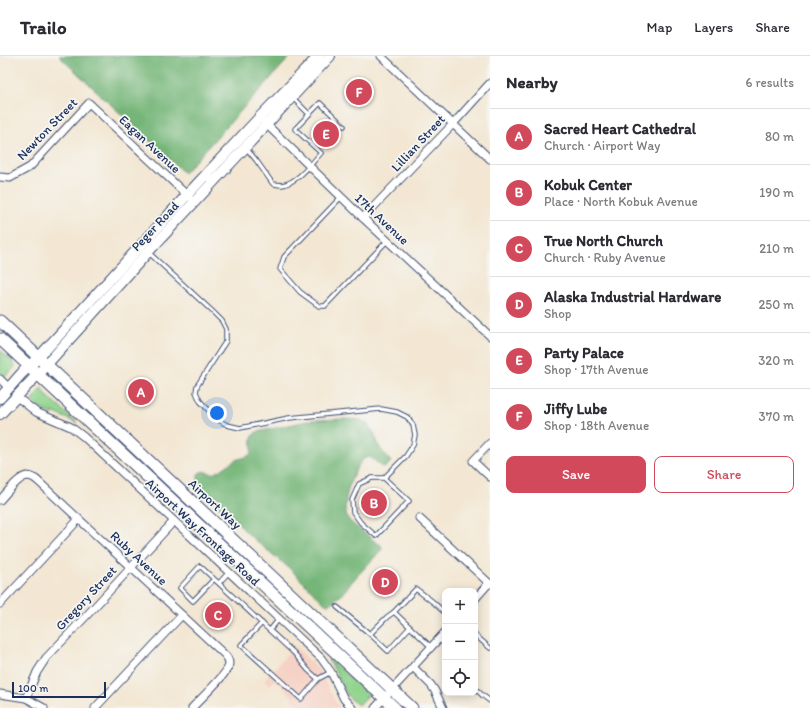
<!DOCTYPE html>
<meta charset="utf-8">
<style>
:root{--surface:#fff;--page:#f7f7f7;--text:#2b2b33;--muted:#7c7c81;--line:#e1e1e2;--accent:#d1495b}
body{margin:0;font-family:Itim,sans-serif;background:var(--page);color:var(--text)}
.controls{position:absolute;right:12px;bottom:12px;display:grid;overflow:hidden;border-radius:8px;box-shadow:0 2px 10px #0003}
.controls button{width:36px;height:36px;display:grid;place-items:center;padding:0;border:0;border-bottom:1px solid var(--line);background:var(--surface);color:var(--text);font:20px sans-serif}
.scale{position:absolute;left:12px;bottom:10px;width:94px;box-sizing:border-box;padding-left:4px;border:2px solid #1b2f5e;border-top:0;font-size:11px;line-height:14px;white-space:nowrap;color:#1b2f5e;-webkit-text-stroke:3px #f6f6f2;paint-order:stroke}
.you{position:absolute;left:217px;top:357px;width:14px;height:14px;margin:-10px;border:3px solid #fff;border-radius:50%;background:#1a73e8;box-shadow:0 0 0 6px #1a73e833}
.badge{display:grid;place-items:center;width:26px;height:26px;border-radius:50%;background:var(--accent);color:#fff;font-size:13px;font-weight:700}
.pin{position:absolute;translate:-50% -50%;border:2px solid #fff;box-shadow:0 1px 4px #0006}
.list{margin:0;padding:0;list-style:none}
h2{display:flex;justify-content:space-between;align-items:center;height:52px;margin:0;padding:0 16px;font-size:17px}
h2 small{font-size:13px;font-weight:400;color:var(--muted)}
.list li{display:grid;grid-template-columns:26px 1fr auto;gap:12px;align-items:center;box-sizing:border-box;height:56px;padding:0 16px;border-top:1px solid var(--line)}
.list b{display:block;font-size:15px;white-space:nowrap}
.list p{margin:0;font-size:13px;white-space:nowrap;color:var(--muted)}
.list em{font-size:13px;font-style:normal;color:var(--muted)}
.actions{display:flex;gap:8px;padding:12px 16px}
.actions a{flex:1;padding:9px 0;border:1px solid var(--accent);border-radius:8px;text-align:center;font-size:14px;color:var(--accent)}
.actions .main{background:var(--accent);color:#fff}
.icon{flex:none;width:22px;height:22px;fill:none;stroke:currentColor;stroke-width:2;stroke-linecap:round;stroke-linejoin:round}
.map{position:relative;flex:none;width:490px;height:652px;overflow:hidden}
header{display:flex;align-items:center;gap:24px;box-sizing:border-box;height:56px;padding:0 20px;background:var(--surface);border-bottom:1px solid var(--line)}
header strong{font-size:19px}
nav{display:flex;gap:22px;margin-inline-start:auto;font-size:14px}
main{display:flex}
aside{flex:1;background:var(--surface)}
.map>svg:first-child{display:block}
</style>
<header>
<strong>Trailo</strong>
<nav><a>Map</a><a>Layers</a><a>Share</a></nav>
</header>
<main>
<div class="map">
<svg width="490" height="652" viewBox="0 0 490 652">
<rect width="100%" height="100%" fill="#f6f6f2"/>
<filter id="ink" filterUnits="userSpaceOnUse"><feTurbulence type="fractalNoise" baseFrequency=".025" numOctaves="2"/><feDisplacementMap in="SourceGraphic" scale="8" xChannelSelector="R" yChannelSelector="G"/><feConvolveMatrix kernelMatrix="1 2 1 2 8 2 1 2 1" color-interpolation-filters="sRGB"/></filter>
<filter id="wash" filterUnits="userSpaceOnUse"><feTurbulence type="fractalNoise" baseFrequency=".012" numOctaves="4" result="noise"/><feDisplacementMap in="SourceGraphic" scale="16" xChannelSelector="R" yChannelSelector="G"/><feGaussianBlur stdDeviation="0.9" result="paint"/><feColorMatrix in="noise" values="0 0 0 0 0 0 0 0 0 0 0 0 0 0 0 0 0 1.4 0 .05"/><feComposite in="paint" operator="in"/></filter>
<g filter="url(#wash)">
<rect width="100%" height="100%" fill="#f3e7d3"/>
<path fill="#f6d1c5" d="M295 590 315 610 320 616 335 645 340 652H301L292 643 293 641 275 624 270 629 264 624Z"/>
<g fill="#91d48d" stroke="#568276">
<path d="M0 294 12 305 15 311 6 320H5L0 316Z"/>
<path d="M41 332 44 334 45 338 77 367 55 357 53 356V358C44 355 37 352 32 345Z"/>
<path d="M127 394 143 405 302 554 300 555 289 547Z"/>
<path d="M329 603 368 638V639L359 649C346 643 343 630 337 618 334 613 331 608 328 604Z"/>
</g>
<g fill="#74b678" stroke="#48726b">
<path d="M59 0H291L184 117Z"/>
<path d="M346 363 361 364 367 368 374 377 380 392 391 406 384 412 370 401C369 401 365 402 364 403 353 411 341 448 347 461 351 468 358 471 363 476 369 480 374 486 381 489L382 493 348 530 344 537 328 549 325 548 288 511 255 484 243 473 231 458 219 451 213 444 209 438 200 431 198 424V418C204 412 208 419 215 417 223 414 229 407 236 404 240 402 245 402 248 400 256 395 249 387 253 380 253 379 255 377 257 376L312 364Z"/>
</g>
</g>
<g filter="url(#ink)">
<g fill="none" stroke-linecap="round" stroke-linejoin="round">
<defs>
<g id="service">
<path d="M293 42 309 58"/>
<path d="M246 92 256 104 273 128C276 128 279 129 282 129 297 127 311 108 321 97L295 73 320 47 344 70"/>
<path d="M341 141 284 201 280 213 300 236 319 250H325L387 185"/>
<path d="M148 196 212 255 222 265 226 273V285L197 330 196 336 200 345 217 363 227 369 240 372 289 362 381 353 397 356 407 361 413 369 415 379 413 389 406 400 384 422H372L359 428 352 444 353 456 361 467 376 480 409 445 384 422"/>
<path d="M214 523 193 545 180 532 200 510 294 597 308 614 318 623"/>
<path d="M219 527 229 516"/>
<path d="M337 551 370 578"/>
<path d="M394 556 387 561 370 578 388 595 410 571"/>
<path d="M262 567 241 589 301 643 318 623 331 616"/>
<path d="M270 574 279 563"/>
<path d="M475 579 490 592"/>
<path d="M439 583 445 589"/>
<path d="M431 591 394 556 416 533 433 546 445 557"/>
<path d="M475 632 482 639 490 645"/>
</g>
<g id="minor">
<path d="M381 0 490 103"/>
<path d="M264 66 363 162 490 280"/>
<path d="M0 121 10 122 30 111 89 47 189 141"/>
<path d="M363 162 453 68 490 27"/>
<path d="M0 323 9 332"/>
<path d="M17 341 36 356 71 371 84 381 321 602 331 616 344 643 352 652"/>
<path d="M490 387 473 405 490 421"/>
<path d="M0 444C6 438 18 421 27 420 32 420 36 423 39 426L225 599C227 601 229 604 229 608 229 617 199 644 192 652"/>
<path d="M419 462 490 528"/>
<path d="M475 543 489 527"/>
<path d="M0 548 79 463"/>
<path d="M413 611 431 629 435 635 443 652"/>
<path d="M0 638 26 642 44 652"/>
<path d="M26 642 37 616 46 602 88 558 174 465"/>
<path d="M95 652 182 559"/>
<path d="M375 652 445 576"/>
</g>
<g id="secondary">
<path d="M0 342 22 317 39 301 187 139 259 62 319 0"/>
<path d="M0 358 38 318 148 196 330 0"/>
</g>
<g id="primary">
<path d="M0 265 412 652"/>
<path d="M0 283 395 652"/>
</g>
</defs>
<use href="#service" stroke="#3b4b70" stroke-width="5.5"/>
<use href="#minor" stroke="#3b4b70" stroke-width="9"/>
<use href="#secondary" stroke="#3b4b70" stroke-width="12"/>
<use href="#primary" stroke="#3b4b70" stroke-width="13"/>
<use href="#service" stroke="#fff" stroke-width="3.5"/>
<use href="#minor" stroke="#fff" stroke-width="7"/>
<use href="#secondary" stroke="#fff" stroke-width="10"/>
<use href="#primary" stroke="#fff" stroke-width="11"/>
</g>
</g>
<g text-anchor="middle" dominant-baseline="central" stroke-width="3.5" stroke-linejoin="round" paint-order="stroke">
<g font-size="13" fill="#1b2f5e" stroke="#f6f6f2">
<text transform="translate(47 73) rotate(-46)">Newton Street</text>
<text transform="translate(418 87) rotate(-47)">Lillian Street</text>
<text transform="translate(150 88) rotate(43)">Eagan Avenue</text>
<text transform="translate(382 163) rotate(43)">17th Avenue</text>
<text transform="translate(155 170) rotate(-47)">Peger Road</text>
<text transform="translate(215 448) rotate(43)">Airport Way</text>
<text transform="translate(203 476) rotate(43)">Airport Way Frontage Road</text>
<text transform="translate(139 502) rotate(43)">Ruby Avenue</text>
<text transform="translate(86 542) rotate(-47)">Gregory Street</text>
</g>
</g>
</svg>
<div class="controls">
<button>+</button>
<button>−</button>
<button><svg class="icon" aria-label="locate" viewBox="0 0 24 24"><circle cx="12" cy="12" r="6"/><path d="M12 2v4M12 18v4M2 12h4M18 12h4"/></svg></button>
</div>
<div class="scale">100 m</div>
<div class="you"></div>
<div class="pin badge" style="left:141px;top:336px">A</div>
<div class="pin badge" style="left:374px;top:447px">B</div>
<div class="pin badge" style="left:218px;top:559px">C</div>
<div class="pin badge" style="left:385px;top:526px">D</div>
<div class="pin badge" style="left:326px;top:78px">E</div>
<div class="pin badge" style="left:359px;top:36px">F</div>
</div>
<aside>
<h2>Nearby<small>6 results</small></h2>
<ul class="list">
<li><span class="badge">A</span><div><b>Sacred Heart Cathedral</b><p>Church · Airport Way</p></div><em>80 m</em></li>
<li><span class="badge">B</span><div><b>Kobuk Center</b><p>Place · North Kobuk Avenue</p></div><em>190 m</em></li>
<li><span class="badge">C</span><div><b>True North Church</b><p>Church · Ruby Avenue</p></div><em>210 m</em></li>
<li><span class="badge">D</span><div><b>Alaska Industrial Hardware</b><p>Shop</p></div><em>250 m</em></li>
<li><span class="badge">E</span><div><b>Party Palace</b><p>Shop · 17th Avenue</p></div><em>320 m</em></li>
<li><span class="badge">F</span><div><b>Jiffy Lube</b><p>Shop · 18th Avenue</p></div><em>370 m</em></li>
</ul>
<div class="actions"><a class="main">Save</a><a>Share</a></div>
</aside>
</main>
